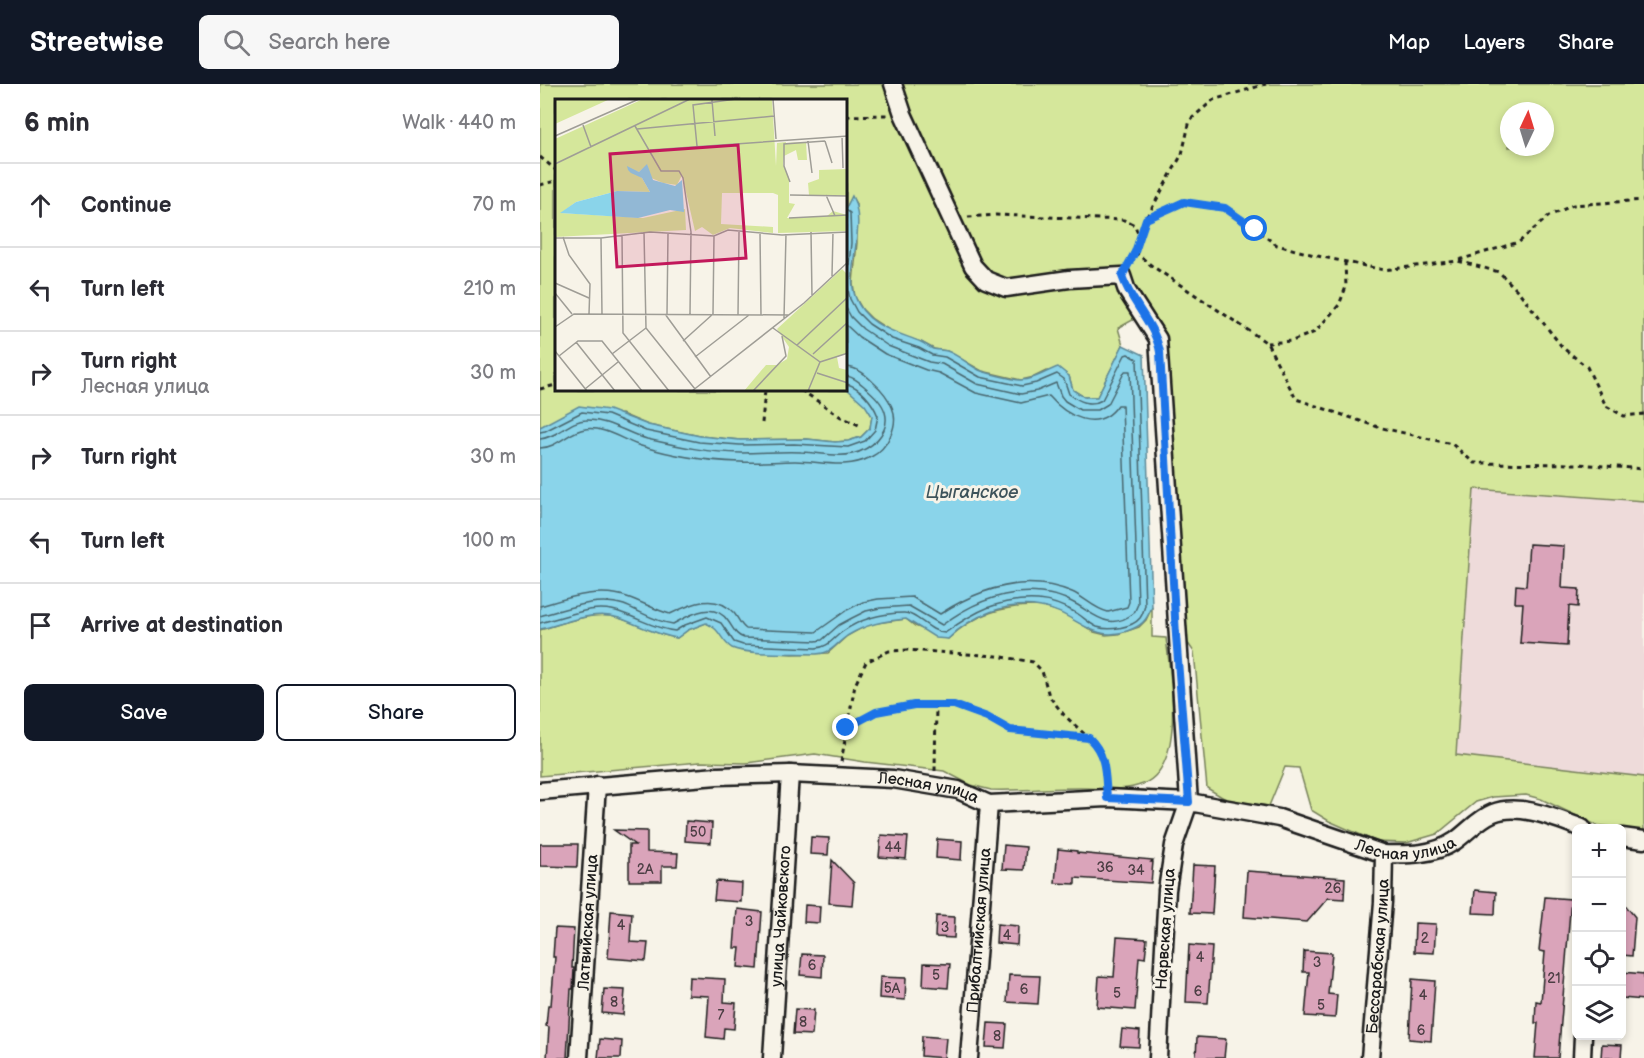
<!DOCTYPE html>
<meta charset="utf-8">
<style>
:root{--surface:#fff;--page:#f7f7f7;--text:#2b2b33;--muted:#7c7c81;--line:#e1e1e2;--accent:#111827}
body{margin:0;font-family:"Balsamiq Sans",sans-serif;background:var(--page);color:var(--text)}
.controls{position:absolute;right:18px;bottom:18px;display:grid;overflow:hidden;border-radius:9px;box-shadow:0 3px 9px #0003}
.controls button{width:54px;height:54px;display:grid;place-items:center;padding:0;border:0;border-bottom:2px solid var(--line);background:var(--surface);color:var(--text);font:30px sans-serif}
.compass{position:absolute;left:960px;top:18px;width:54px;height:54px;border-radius:50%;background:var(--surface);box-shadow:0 3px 9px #0003;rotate:4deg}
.stop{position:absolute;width:18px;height:18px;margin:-14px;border:4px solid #1a73e8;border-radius:50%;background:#fff}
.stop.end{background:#1a73e8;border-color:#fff;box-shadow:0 2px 6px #0008}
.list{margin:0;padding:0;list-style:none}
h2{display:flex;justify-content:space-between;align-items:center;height:78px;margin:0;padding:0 24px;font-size:26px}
h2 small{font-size:20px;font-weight:400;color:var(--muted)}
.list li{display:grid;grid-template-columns:39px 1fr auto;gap:18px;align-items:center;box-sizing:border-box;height:84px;padding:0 24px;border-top:2px solid var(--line)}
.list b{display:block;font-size:22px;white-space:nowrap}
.list p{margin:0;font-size:20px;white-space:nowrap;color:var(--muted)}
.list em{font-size:20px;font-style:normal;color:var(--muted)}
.actions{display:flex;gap:12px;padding:18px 24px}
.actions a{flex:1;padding:14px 0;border:2px solid var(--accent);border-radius:9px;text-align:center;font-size:21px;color:var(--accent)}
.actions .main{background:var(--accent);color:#fff}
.icon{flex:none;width:33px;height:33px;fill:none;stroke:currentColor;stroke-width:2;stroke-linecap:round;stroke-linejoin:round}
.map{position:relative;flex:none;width:1104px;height:974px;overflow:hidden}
header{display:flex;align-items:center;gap:36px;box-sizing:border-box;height:84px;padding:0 30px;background:var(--accent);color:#fff}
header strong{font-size:28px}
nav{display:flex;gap:33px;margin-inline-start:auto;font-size:21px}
.search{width:420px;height:54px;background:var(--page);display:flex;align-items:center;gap:15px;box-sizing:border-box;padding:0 21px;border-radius:9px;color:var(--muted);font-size:22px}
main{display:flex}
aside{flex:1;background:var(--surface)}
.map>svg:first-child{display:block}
</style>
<header>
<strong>Streetwise</strong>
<div class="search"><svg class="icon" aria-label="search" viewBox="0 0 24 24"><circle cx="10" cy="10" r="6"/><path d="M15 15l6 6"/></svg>Search here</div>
<nav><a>Map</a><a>Layers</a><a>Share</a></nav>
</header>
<main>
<aside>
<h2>6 min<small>Walk · 440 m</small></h2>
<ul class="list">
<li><svg class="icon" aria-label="ahead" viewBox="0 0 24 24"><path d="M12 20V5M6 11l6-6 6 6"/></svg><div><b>Continue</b></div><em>70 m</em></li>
<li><svg class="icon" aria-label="left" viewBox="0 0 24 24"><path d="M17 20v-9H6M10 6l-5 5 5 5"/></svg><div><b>Turn left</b></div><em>210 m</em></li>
<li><svg class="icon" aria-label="right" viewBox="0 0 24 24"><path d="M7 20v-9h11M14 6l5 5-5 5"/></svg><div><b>Turn right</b><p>Лесная улица</p></div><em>30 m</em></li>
<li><svg class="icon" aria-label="right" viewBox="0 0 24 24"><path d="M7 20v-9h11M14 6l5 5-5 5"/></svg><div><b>Turn right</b></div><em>30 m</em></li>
<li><svg class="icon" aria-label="left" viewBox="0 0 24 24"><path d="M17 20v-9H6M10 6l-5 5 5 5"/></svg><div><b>Turn left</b></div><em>100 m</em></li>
<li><svg class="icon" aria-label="arrive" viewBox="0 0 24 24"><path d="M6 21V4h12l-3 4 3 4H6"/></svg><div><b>Arrive at destination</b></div></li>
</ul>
<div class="actions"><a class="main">Save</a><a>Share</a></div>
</aside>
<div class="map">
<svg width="1104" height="974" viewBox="0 0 1104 974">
<rect width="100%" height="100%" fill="#f7f3e8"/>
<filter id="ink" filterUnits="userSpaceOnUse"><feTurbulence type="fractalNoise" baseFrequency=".0167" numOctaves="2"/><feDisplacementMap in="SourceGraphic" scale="12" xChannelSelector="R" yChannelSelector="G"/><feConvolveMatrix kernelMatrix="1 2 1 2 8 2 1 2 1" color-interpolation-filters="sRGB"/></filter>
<g filter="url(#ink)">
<path fill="#eedbda" d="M934 405 1104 417V693L916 671Z"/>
<g fill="#d5e79b" stroke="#78825c" stroke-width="1.5" fill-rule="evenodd">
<path d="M0 0H1104V417L934 405 916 671 1104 693V747L1056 741 1001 715 986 711 953 713 936 718 897 750 866 759 837 758 789 737 771 726 759 684 745 683 729 722 687 716 667 704 654 568 643 552 609 227 578 244 583 261 557 313H544L533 306 529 292 506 287 494 293 481 296 442 287 407 267 394 265 381 258 355 250 332 235 322 225 315 213 313 199 317 159 316 120 312 113 306 124V16H16V306H306V304L326 321 332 332 330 344 321 353 308 357 295 358 267 355 200 356 160 352 108 341 82 330 0 343ZM969 27H1005V63H969Z"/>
<path d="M500 522 524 529 554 548 566 551 578 550 599 543 606 536 612 523V553L626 554C630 590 647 682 603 700 583 708 560 704 539 704 510 704 481 707 451 706L431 701 404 687 325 678 275 670 206 679 160 678 0 692V546C24 539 54 526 79 534 99 540 116 551 137 554L148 546 166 539 177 544 183 554 228 568 252 570 288 569 307 552 329 540 366 535 375 542 408 555C434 530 464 521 500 522Z"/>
</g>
<path fill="#8ad4ea" stroke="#5e8a98" stroke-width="1.5" d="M312 112C328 142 305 182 315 212 325 242 357 248 381 258 385 260 389 263 393 265 398 266 403 266 407 267 418 271 428 280 439 286 446 289 471 295 479 296 492 297 506 287 518 283L529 292 533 306 544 313H557L583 261 604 271 612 523C606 537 602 542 587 547 552 560 535 528 501 523 467 517 432 531 408 555L396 554 366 535C344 537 326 540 307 552 294 561 293 569 276 570 258 569 205 571 192 564 180 557 182 546 166 539L148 546 137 554C116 551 99 541 79 534 53 525 25 540 0 545V343L39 322 69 326 108 341 160 352 200 356 267 355 295 358 308 357 321 353 330 344 332 332 325 321 306 304V124Z"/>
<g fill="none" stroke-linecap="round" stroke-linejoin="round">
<g stroke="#48666e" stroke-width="1.5">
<path d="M0 348 5 347 42 328 68 331 106 347 159 358 200 361 254 360 308 363 325 357 335 346 338 332C333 319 320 302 306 300"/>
<path d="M0 355C17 354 30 336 46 336 68 335 86 349 107 355 138 362 170 369 202 369 222 369 242 367 261 368 278 368 295 374 312 370 330 366 351 349 345 328 342 318 333 310 325 303 319 298 314 293 306 292"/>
<path d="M0 364C17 364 29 347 45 345 65 342 84 357 101 362 133 372 167 377 200 378 218 379 237 377 255 377 280 377 306 386 331 373 347 365 360 341 352 323 348 313 341 305 333 298 325 290 318 284 306 283"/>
<path d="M0 522C28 514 58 503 87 513 102 518 115 526 130 530 151 520 175 508 194 529 199 535 200 541 206 545L276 548 307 526 323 518 338 515 372 513 400 530C440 504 485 489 532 508 544 513 554 525 568 528L587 523 589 518 582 321H578C558 350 526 332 509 312L481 319 436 309 399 289 386 286 345 270 319 253 306 241"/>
<path d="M0 532C27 525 56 512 84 521 100 527 115 538 133 540 150 531 173 516 188 537 194 545 195 551 204 554L276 557 282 556 299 541 312 534 326 527 340 524 369 522 402 541C431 519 463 505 501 509 511 510 523 513 532 518 554 529 568 549 594 529L598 520 590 287H585L568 320 558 326H540L525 317 521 312 516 299 497 307 481 310 437 300 402 280 389 278 348 262 323 245 311 233 306 224"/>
<path d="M0 539C26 533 55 518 82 529 100 535 116 545 135 547L145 541 167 533 181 539 194 558 203 561 276 564C289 563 292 555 302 548 320 535 342 529 364 529 377 529 389 548 405 549 435 527 459 514 498 516 512 517 526 523 538 530 544 534 550 540 557 543 569 547 592 544 600 534 603 530 604 525 605 521L597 275 588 270 585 271 562 316C550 323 539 317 529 310L524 295 517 290 496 299 482 302 440 293 405 273 392 271 379 264 352 255 329 240 317 228 310 215 307 201 311 159 310 129 306 126"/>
</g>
</g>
<g fill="#daa4ba" stroke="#1c1c1c" stroke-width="1.5">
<path d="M989 460 1024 462 1022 504 1039 505 1038 523 1029 522 1027 562 980 559 983 519H975L976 501 986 502Z"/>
<path d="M146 737 172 739 171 759 145 757Z"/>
<path d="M74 746 107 747V768L138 769 137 782H122V797H89V761H95Z"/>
<path d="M341 751 368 753 366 775 339 773Z"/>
<path d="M271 753 289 754 288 771 270 770Z"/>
<path d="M397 755 422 757 421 776 396 774Z"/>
<path d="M0 760H38L37 783 0 782Z"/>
<path d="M464 761 486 763 484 786 462 785Z"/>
<path d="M518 765 537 767V769L613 776 611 778H613L611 799 535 794V800L515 799Z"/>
<path d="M292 776 314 799 312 821 289 819Z"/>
<path d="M653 781 675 782 672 830 650 829Z"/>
<path d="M707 787 805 794 804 815 788 814 767 838 704 833Z"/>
<path d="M176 797 202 799 201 818 174 816Z"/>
<path d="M935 806 956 808 955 830 933 829Z"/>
<path d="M1005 813 1031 815 1018 974H995L998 939H995L996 917 1001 918 1005 868 999 867Z"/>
<path d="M1082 817 1095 833 1092 872 1082 871Z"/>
<path d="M265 821 280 822 279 839 264 838Z"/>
<path d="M197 825 222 828 218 885 198 883 200 864H194Z"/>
<path d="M71 827 92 829 90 858 108 859 106 877 68 874Z"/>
<path d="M396 832 415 833 414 854 395 853Z"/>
<path d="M875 839 896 840 894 869 874 868Z"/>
<path d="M457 840 478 842 477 861 456 859Z"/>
<path d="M15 844 34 845 32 884H34L33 905H31L27 974H7L9 943 6 942 8 921H11L15 873H13Z"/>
<path d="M577 853 607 855 605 874 599 873 595 926 557 923 559 892 574 893Z"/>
<path d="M649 861 672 863 668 919 646 918Z"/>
<path d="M764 867 792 869 788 910 797 911 795 934 765 932 769 888H763Z"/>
<path d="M262 870 283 871 282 893 260 891Z"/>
<path d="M384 879 410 880 408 904 383 902Z"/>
<path d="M1082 888 1104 890V916L1082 914Z"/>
<path d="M469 891 500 892 498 920 467 918Z"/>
<path d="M149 893 185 895 184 918 196 919 194 945 184 944 183 955 166 953 169 912 148 911Z"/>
<path d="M340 893 366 894 365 916 339 914Z"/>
<path d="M872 895 895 897 891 957 869 955Z"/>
<path d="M64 905 85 906 83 931 62 929Z"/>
<path d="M255 925 274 926 272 951 253 950Z"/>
<path d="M448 939 467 940 465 964 446 963Z"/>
<path d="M582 945 600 947 599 963 580 962Z"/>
<path d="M382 952 406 954 404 974 381 972Z"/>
<path d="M657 953 686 955 684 974H656Z"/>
<path d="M60 955 82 957 81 974H58Z"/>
<path d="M1062 960 1082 961 1081 974H1061Z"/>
</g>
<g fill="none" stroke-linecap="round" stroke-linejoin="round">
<defs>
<g id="minor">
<path d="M353 0 363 30 433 182 446 196 466 204 529 195 582 192 587 207 618 255 649 718 634 761 627 806 618 974"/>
<path id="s1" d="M0 707 177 692 250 690 353 695 418 706 449 720 567 714 649 718 739 734 844 770C869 771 894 771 915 757 928 748 938 735 953 729 979 718 1017 735 1042 744"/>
<path d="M1082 753 1104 756"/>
<path id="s2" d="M39 974 57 701"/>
<path id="s3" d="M232 974 250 690"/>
<path id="s4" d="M429 974 449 720"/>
<path id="s5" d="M830 974 843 818 844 770"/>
<path d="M1042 974 1043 952"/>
</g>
</defs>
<use href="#minor" stroke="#1c1c1c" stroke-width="21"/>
<g stroke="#1c1c1c" stroke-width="3" stroke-dasharray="4.5 4.5" stroke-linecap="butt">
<path d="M306 32 347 31"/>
<path d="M0 73 16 86"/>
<path d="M0 101 16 97"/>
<path d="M428 133 456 131 584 136 595 141 599 154"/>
<path d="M607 133 642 70 650 36 673 16 726 0"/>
<path d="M595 168 612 182 727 259 756 315 838 343 912 360 934 379 1038 380 1104 385"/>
<path d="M919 176 979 158 1009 132 1033 121 1104 116"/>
<path d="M590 178 595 168 606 135 644 118 685 124 737 161 778 172 844 186 918 177 959 188 979 208 1023 264 1047 283 1066 322 1084 332 1104 330"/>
<path d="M727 259 752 257 775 248 799 221 806 203 805 178"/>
<path d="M0 305 16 301"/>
<path d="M261 306 301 333 319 341"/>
<path d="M222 339 225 306"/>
<path d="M306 644 336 628 374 621H414L447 633 470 646 549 654"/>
<path d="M301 678 315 601 326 578 349 567 367 566 457 572 493 578 502 587 509 612 524 631 553 658 562 670 565 682V697"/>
<path d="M395 687 396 620"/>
</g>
<use href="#minor" stroke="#f7f3e8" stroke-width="16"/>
</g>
</g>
<g fill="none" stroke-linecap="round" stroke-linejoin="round" filter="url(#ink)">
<path stroke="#1a73e8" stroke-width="8" d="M306 644 336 628 374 621H414L447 633 470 646 549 654C567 671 565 691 567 714L649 718 636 551 620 268C615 240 591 219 582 192L595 168 606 135 644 118 685 124 715 145"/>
</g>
<g text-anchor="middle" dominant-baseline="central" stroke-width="6" stroke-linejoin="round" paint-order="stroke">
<g font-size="14" fill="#4c3e44">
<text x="158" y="748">50</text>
<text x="353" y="763">44</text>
<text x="565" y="783">36</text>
<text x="105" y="785">2А</text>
<text x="596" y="786">34</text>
<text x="793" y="804">26</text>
<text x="209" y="837">3</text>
<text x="81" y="841">4</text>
<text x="405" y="843">3</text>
<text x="467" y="851">4</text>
<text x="885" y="854">2</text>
<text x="660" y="873">4</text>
<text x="777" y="878">3</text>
<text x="272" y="881">6</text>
<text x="396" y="891">5</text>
<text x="1014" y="894">21</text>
<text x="352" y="904">5А</text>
<text x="484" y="905">6</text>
<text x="658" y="907">6</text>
<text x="577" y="909">5</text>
<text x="883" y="911">4</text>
<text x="74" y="918">8</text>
<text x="781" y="921">5</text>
<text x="181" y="931">7</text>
<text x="263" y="938">8</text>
<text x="881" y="946">6</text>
<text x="457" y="952">8</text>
</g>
<g font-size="16" fill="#1c1c1c" stroke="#f7f3e8">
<text stroke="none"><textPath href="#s1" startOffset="390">Лесная улица</textPath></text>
<text stroke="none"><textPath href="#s1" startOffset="878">Лесная улица</textPath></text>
<text stroke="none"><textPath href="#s3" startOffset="142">улица Чайковского</textPath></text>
<text stroke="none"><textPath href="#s2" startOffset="136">Латвийская улица</textPath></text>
<text transform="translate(626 845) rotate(-86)">Нарвская улица</text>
<text stroke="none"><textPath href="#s4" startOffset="128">Прибалтийская улица</textPath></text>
<text stroke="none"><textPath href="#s5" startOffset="102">Бессарабская улица</textPath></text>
</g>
<g font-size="18" font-style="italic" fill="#3d535a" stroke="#f7f3e8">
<text x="432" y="408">Цыганское</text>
</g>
</g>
<g transform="translate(15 15)">
<rect width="292" height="292" fill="#f7f3e8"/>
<path d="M0 0H55L0 25ZM88 0H217L221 67 222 44 231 43 228 65 234 79V104L240 105 232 119 272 117 278 112 292 116V132L223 134V96L218 94H167L166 125 218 128V134L175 129 158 136 147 128 140 132 127 76 122 86 108 84 94 78 92 66 84 73 73 70 87 79 95 93 62 92 21 103 6 114 88 119 130 110 131 131 0 138V40ZM251 43 252 61H243L241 51 229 57 230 44ZM292 70V97L254 96 253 84 264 80V71ZM287 170 292 175V254L282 258 284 269 292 271V292H189L211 266H222L232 260 234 248 222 230Z" fill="#d5e79b"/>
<path d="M92 65 98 81 120 87 127 81 129 113 115 111 83 119 5 114 21 103 62 92 95 93 87 79 76 74 73 71 72 67 84 73Z" fill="#8ad4ea"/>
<path fill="none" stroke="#9f9d96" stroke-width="1.5" d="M218 0 221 40M157 1 160 37M28 26 36 48M80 27 106 72H124L128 79 136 133 135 215M82 30 219 17M0 37 84 0M287 37 288 69M253 42 257 74M270 42 277 64M142 47 138 6 181 0M95 51 293 37M0 65 135 0M235 83 229 67V45L270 42M235 96 293 97M271 96 280 117M234 119 293 116M89 133 91 229 140 290M256 133 257 197M205 134 206 216M67 136 68 234 114 292M8 138 14 156 35 185 34 215M0 139H46L95 133 159 137 173 131 227 136 293 133M46 139 47 215M277 177 278 133M0 184 34 199M0 194 17 215M110 215 156 278M112 215 113 135M183 216 184 133M229 219 231 135M0 228 19 215 234 216M218 229 265 263 253 292M128 242 158 215 159 137M21 243 60 292M242 246 293 198M0 252 32 292M57 255 91 229M258 255 293 223M4 257 23 242H47L87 292M140 258 194 216M265 263 293 254M262 274 293 284M30 290 63 263M137 292 249 204 293 163M198 292 231 257 227 237"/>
<path fill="#c2185b" fill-opacity="0.15" stroke="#c2185b" stroke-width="3" d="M183 46 191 159 62 168 55 55Z"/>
<rect width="292" height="292" fill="none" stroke="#1c1c1c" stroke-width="3"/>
</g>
</svg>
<div class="controls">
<button>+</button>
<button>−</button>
<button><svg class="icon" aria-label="locate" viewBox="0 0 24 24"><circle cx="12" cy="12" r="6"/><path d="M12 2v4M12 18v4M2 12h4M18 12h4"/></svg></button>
<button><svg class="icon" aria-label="layers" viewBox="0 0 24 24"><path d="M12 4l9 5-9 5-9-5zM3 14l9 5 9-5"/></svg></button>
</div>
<svg class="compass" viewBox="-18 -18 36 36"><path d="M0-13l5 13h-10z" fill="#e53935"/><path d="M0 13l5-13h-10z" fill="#7c7c81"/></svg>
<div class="stop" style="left:715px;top:145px"></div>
<div class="stop end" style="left:306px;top:644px"></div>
</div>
</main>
